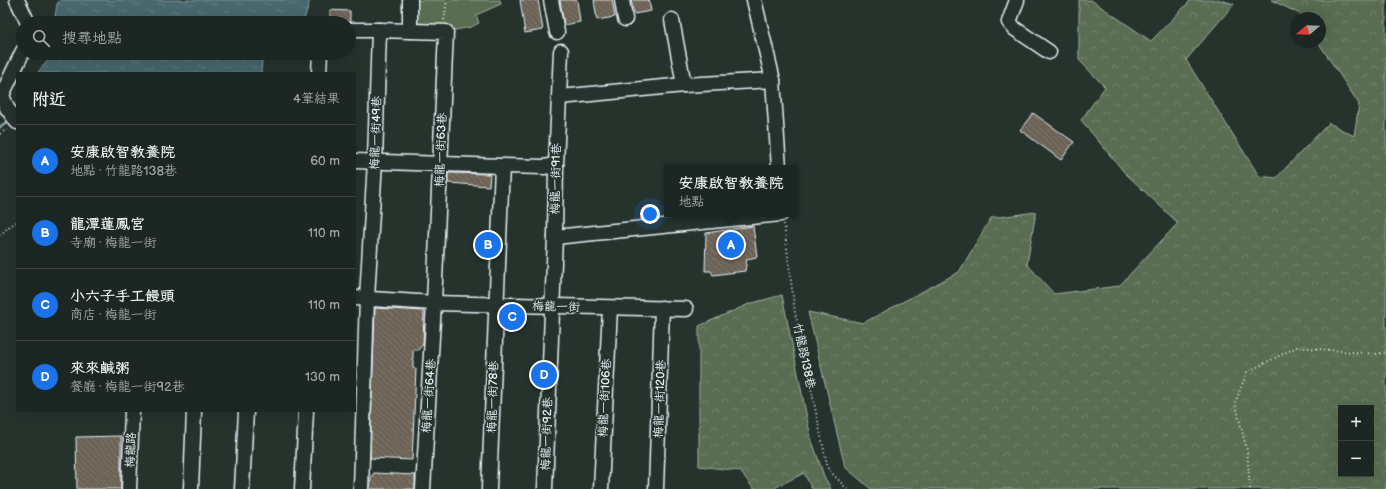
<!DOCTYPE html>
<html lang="zh-TW">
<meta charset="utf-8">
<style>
:root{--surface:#1c2622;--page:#29322f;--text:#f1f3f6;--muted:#a0a5a5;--line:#3a4340;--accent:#1a73e8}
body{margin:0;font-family:"Balsamiq Sans","LXGW WenKai TC",sans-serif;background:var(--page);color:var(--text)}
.controls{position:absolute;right:12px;bottom:12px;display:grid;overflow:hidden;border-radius:0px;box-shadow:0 4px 16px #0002}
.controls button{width:36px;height:36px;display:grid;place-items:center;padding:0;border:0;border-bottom:1px solid var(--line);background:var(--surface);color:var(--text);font:20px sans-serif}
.compass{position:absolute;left:1290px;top:12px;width:36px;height:36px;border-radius:50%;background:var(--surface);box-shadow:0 4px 16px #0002;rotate:251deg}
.you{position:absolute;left:650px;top:214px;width:14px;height:14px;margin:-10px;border:3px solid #fff;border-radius:50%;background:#1a73e8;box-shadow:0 0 0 6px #1a73e833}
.badge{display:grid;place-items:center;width:26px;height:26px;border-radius:50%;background:var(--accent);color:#fff;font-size:13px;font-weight:700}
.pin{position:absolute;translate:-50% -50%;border:2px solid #fff;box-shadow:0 1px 4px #0006}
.popup{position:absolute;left:664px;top:165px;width:134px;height:52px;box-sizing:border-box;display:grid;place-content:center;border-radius:0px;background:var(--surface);filter:drop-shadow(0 1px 3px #0005);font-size:13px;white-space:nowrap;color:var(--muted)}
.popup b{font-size:15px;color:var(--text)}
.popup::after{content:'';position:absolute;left:50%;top:100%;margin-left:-8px;border:8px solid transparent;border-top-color:var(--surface)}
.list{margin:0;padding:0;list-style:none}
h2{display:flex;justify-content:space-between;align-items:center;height:52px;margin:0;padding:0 16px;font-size:17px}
h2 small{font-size:13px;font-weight:400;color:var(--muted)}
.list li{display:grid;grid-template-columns:26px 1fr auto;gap:12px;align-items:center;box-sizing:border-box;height:72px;padding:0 16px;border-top:1px solid var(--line)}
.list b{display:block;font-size:15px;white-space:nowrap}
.list p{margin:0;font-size:13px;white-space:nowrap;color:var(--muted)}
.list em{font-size:13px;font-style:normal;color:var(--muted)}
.icon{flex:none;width:22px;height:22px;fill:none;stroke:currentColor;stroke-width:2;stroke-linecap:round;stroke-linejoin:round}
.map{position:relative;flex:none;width:1386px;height:489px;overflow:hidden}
.search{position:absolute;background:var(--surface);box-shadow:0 4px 16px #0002;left:16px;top:16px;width:340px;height:44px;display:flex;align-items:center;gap:10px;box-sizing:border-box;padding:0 14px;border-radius:22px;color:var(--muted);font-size:15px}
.panel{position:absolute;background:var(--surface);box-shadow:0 4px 16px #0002;left:16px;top:72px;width:340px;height:340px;border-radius:0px}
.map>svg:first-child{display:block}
</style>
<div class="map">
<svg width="1386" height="489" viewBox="0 0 1386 489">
<defs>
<pattern id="forest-crowns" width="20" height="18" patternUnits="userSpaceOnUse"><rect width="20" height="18" fill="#586d51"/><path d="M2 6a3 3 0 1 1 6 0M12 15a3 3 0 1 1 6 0" fill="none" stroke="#70826b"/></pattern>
<pattern id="water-ripples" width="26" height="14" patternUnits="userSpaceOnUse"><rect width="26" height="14" fill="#47676e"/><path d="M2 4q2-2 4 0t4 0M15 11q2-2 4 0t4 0" fill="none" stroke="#627d83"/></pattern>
<pattern id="building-back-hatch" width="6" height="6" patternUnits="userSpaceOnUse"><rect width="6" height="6" fill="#6c6256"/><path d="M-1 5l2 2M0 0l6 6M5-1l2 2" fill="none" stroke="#81796f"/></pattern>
</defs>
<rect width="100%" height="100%" fill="#26332d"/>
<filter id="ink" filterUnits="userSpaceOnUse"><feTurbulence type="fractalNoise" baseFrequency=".025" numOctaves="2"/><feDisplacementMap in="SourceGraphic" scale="8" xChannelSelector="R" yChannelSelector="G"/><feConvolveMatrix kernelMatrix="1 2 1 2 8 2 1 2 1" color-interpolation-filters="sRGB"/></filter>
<g filter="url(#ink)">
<path fill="#586d51" stroke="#a0afa4" d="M414 0H500L501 4 476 15 479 23 471 27 450 31 415 26Z"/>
<g fill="url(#forest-crowns)" stroke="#a0afa4" fill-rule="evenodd">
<path d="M1079 0H1091L1151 41 1191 0H1221L1234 4 1186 60 1259 176 1276 178 1329 123 1354 136 1359 104 1318 42H1320V18H1303L1300 14 1271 0H1386V489H871L845 467 808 312 863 323 959 272 991 218 1036 212 1027 264 1054 294 1119 286 1178 223 1124 172 1081 120 1105 87 1079 60ZM1341 408H1371V474H1341Z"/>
<path d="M782 295 811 438 824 476 831 489H812L804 473 778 486 774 489H754L740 471 699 466V326L749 304Z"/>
</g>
<g fill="url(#water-ripples)" stroke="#879ea5">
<path d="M60 0H310L303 23H54L57 4Z"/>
<path d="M52 53H274L262 61 261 73H37L52 56Z"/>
</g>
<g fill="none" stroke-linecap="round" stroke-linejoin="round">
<path stroke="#879ea5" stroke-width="3" d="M0 127 11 119"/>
</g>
<g fill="url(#building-back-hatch)" stroke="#e8f1f8">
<path d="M520 0H538L543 30 525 33Z"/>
<path d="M560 0H577L580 22 564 25Z"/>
<path d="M594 0H612L615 17 597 20Z"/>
<path d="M631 0H649L651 11 634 14Z"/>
<path d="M330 10 350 11V22L344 23H330Z"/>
<path d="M1033 113 1074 142 1061 160 1020 130Z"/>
<path d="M448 173 490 174 489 186 448 183Z"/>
<path d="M753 226 757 257 747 259 745 271 713 275 711 271H705L706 233Z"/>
<path d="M480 238 491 239 490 251 479 250Z"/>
<path d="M375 308 423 311 424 312 423 344 418 350H413V368L416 369 412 460 370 458Z"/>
<path d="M121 436V489H77L76 437Z"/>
<path d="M374 473 415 475V489H370L371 477Z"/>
</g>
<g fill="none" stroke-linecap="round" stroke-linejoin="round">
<defs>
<g id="minor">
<path d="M17 0 28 23"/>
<path d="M551 0 557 32"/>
<path d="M622 0 625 19"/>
<path d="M754 0 773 80 779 168"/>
<path d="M1017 0 1009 22 1015 29 1049 52"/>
<path d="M672 20 684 85"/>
<path d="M349 30H379"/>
<path d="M410 31 446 32 434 303 423 489"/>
<path d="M319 73 320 53"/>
<path d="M560 97 684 85 773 80"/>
<path d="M17 122 7 108 2 95 23 51"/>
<path d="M355 161 502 166 544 167 556 165"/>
<path d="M555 237 781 214"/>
<path d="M355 298 434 303 686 309"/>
<path d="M129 489 132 411"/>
<path d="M191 489 194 411"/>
<path d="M242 489 246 411"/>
<path d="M302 489 306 411"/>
<path d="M361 489 367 298 375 161 379 30 410 31V0"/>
<path d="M489 489 502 166"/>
<path d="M545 489 555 237 556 165 561 51"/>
<path d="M601 489 610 308"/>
<path d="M656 489 662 308"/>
</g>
</defs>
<use href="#minor" stroke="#e8f1f8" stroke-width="17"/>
<g stroke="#e8f1f8" stroke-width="2" stroke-dasharray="1 3" stroke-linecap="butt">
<path d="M444 20 447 0"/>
<path d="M0 134 7 129"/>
<path d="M784 224 795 313 828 469 847 489"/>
<path d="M0 235 11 225 17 222"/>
<path d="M1250 489 1247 450 1235 403 1247 372 1297 347 1375 354 1386 352"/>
</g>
<use href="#minor" stroke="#26332d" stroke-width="14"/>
</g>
</g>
<g text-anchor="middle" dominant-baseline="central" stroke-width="3" stroke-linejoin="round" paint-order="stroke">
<g font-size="12" fill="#e8f1f8" stroke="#26332d">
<text transform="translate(376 133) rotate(-88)">梅龍一街49巷</text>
<text transform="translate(441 150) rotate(-88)">梅龍一街63巷</text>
<text transform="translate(556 179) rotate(-89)">梅龍一街91巷</text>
<text transform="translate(556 307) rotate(1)">梅龍一街</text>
<text transform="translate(804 356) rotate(78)">竹龍路138巷</text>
<text transform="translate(429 396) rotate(-86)">梅龍一街64巷</text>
<text transform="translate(493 397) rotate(-88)">梅龍一街78巷</text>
<text transform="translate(605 398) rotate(-87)">梅龍一街106巷</text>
<text transform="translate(660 399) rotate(-88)">梅龍一街120巷</text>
<text transform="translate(547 434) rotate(-88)">梅龍一街92巷</text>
<text transform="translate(131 450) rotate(-88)">梅龍路</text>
</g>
</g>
</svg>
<div class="controls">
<button>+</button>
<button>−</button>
</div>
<svg class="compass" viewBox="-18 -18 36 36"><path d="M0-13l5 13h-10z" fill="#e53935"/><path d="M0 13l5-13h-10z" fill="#a0a5a5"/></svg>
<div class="you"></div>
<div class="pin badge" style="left:731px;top:245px">A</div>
<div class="popup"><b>安康啟智教養院</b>地點</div>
<div class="pin badge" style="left:488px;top:245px">B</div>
<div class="pin badge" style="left:512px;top:317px">C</div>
<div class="pin badge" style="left:544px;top:375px">D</div>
<div class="search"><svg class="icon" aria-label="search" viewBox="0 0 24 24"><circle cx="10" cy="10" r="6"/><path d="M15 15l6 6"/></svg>搜尋地點</div>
<section class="panel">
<h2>附近<small>4筆結果</small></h2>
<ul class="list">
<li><span class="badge">A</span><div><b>安康啟智教養院</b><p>地點 · 竹龍路138巷</p></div><em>60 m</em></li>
<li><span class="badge">B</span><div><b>龍潭蓮鳳宮</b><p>寺廟 · 梅龍一街</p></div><em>110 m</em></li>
<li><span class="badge">C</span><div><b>小六子手工饅頭</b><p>商店 · 梅龍一街</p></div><em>110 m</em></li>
<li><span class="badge">D</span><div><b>來來鹹粥</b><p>餐廳 · 梅龍一街92巷</p></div><em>130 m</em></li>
</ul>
</section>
</div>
